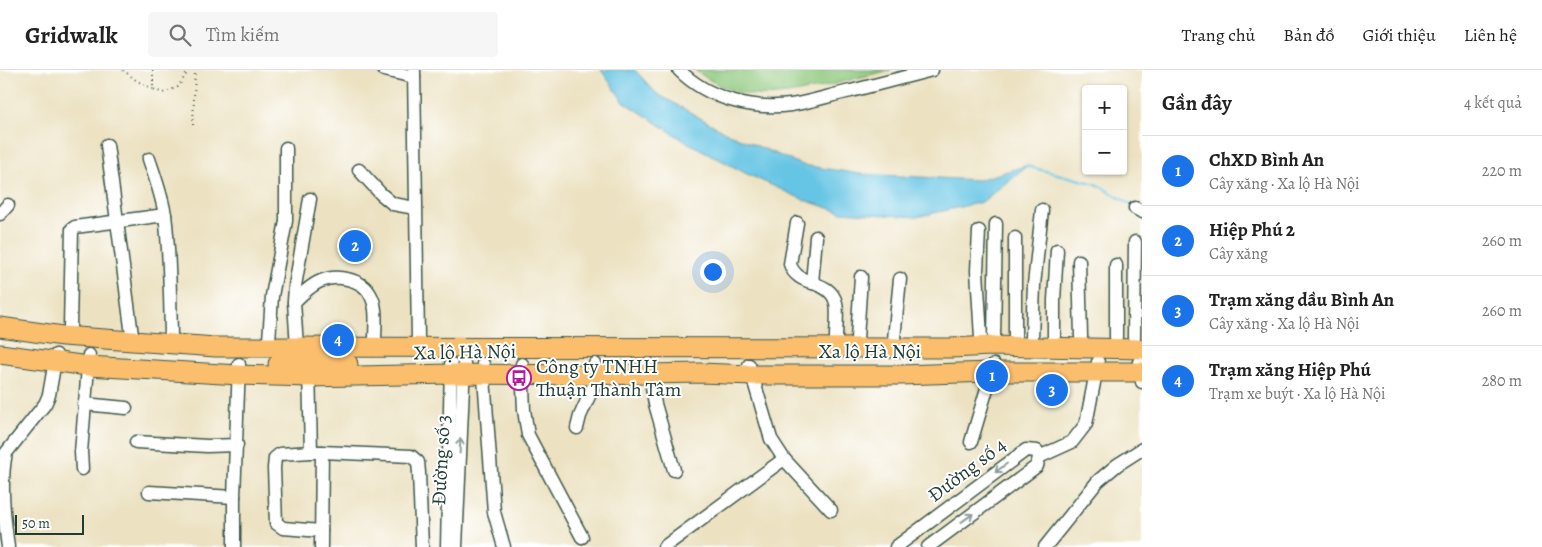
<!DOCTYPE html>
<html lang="vi">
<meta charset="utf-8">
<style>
:root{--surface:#fff;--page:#f6f6f6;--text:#222;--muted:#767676;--line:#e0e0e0;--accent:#1a73e8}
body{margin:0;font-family:Alegreya,serif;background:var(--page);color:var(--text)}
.controls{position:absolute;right:15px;top:15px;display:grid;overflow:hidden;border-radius:5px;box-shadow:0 1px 4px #0004}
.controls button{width:45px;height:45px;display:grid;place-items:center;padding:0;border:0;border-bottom:1px solid var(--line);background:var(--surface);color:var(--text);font:25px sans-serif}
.scale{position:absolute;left:15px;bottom:12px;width:69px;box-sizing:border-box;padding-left:5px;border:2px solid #1f3d34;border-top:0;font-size:14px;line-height:18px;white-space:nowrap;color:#1f3d34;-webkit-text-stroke:4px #fff;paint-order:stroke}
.you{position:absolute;left:712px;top:201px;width:18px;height:18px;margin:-12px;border:4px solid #fff;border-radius:50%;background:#1a73e8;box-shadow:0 0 0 8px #1a73e833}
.badge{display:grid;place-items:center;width:32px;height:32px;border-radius:50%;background:var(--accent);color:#fff;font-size:16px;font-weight:700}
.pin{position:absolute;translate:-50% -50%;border:2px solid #fff;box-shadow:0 1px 5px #0006}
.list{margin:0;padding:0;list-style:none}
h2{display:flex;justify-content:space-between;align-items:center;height:65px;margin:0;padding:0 20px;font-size:21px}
h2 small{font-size:16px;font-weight:400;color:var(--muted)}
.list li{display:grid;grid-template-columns:32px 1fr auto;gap:15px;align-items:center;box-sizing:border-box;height:70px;padding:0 20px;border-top:1px solid var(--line)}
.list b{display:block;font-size:19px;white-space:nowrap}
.list p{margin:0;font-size:16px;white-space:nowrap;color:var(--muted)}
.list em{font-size:16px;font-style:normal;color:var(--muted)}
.icon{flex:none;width:28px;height:28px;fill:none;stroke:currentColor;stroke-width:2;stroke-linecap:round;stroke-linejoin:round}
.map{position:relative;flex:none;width:1142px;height:477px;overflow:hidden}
header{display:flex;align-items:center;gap:30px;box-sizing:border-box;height:70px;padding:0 25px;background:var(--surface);border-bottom:1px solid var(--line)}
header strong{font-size:24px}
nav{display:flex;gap:28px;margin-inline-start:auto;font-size:18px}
.search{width:350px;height:45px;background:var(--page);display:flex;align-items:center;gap:12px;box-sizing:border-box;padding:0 18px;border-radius:5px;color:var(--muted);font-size:19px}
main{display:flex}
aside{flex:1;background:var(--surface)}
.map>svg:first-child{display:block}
</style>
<header>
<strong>Gridwalk</strong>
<div class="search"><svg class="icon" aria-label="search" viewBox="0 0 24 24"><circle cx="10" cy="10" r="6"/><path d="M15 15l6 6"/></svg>Tìm kiếm</div>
<nav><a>Trang chủ</a><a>Bản đồ</a><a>Giới thiệu</a><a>Liên hệ</a></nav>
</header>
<main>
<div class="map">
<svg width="1142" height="477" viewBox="0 0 1142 477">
<rect width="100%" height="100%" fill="#fff"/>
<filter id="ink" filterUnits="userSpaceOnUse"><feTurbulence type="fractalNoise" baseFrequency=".02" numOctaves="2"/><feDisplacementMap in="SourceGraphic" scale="10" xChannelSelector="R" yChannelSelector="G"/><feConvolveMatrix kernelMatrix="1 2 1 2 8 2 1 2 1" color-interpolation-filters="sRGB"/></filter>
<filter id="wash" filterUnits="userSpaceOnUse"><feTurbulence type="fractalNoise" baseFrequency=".0096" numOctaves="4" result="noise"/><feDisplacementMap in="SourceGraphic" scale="20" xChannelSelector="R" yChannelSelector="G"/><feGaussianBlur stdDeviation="1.12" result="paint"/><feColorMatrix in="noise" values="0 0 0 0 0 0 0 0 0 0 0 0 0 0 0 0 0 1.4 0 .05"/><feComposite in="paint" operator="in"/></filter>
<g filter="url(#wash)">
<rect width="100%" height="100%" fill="#ece2c2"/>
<path fill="#8fc97e" stroke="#578359" d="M695 0H891C870 5 848 10 827 16 776 28 740 34 695 0Z"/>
<path fill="#66c5e4" stroke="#42818c" d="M601 0H635L656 23 727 63 802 95 861 104 978 110 1028 95 982 132 917 147 841 142 804 130 747 104 683 70 623 31Z"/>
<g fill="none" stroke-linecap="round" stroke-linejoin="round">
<path stroke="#66c5e4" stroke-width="2.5" d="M1026 96 1096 114 1132 135"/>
</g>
</g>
<g filter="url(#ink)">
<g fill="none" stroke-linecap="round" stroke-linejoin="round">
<defs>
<g id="minor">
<path d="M384 0 414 7"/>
<path d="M414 0 418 270"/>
<path d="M679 0C708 29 752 40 791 35 811 32 831 25 851 21 878 14 905 7 932 0"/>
<path d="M107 75 132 265"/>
<path d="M149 89C155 107 162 126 165 145 170 185 170 226 171 266"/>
<path d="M359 100 381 124 393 134 415 138"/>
<path d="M1135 138 1142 142"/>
<path d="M0 144 8 135"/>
<path d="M797 153 790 194C797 218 830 208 836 233 838 243 836 257 836 269"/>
<path d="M979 161 977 201 981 268"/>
<path d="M1079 191 1081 267"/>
<path d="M812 213 816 167"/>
<path d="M294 232 295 216 310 129"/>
<path d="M70 258 72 159 75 157 165 145"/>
<path d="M1054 267V230L1057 180"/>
<path d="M1116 267V195"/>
<path d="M1134 267 1135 172"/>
<path d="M994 268 996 154"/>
<path d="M1015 268V168"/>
<path d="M1032 268 1034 215 1042 140"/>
<path d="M857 269 861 207"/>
<path d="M894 269 900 209"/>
<path d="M269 271 272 226 286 151V78"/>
<path d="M297 277 294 232C302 224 311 215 321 211 336 204 362 209 370 224 378 237 375 255 375 270"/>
<path d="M1139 292 1142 312"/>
<path d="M483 294 494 442 504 477"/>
<path d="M522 294 524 340 528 365 582 467"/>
<path d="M648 294 655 334 674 400"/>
<path d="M749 295 771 369 784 389 831 440"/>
<path d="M309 299 311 382H322L321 477"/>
<path d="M84 334 126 338"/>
<path d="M577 358 580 346 594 315 592 305 595 294"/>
<path d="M136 372 207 376 237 375"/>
<path d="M971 372 994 295"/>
<path d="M311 382 280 384 275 388 274 398 276 453 283 458 321 461"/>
<path d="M322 382 411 386 418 392 419 403 422 477"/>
<path d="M1039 387 1072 372 1086 354 1098 292"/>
<path d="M82 399 81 382 89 285"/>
<path d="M149 422 234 427"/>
<path d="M8 477C4 447 0 412 6 383L45 334 49 325 56 285"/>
<path d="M234 477V427L239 294"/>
<path d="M447 477 451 294"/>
<path d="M456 477 464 293"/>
<path d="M664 477 784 389"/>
<path d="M896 477 1026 380 1037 381 1039 387 1037 396 928 477"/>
<path d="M1045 477 1098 411 1117 395 1142 379"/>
</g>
<g id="highway">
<path d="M0 257 63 266 216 277 951 278 991 276 1142 279"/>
<path d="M0 284 88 296 239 305 309 307 451 304 592 305 700 303 752 305H900L991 302H1142"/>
<path d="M278 294H348"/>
</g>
</defs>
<use href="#minor" stroke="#3e5649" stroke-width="15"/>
<use href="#highway" stroke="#3e5649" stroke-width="21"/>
<g stroke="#3e5649" stroke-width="2" stroke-dasharray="1 4" stroke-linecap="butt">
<path d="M123 0 137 11 153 19"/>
<path d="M153 0V19L163 23 178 17 189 0"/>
<path d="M193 55 195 0"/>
</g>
<use href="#minor" stroke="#fff" stroke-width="12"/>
<use href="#highway" stroke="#fabe6d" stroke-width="19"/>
</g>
<defs><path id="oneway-shaft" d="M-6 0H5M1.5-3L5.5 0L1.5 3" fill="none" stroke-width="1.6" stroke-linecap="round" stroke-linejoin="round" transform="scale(1.25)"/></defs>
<g stroke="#8f9e9a">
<use href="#oneway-shaft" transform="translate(460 376) rotate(-87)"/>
<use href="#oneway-shaft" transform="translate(1001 398) rotate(143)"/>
<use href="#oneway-shaft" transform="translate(967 448) rotate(-36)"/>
</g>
</g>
<defs>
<symbol id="bus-ring" viewBox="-11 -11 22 22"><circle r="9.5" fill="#fff" stroke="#b5179e" stroke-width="1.5"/><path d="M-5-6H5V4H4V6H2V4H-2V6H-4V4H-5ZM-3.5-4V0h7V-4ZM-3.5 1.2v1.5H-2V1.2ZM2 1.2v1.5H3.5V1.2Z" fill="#b5179e"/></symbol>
</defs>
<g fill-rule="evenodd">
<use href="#bus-ring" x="505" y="294" width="28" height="28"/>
</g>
<g text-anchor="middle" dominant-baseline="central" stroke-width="4" stroke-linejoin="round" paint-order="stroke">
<g font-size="20" fill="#1f3d34" stroke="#fff">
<text x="870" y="281">Xa lộ Hà Nội</text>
<text transform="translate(465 282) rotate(-1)">Xa lộ Hà Nội</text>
<text transform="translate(441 390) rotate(-87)">Đường số 3</text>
<text transform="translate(967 400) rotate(-37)">Đường số 4</text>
</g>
<g font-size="20" fill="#1f3d34" stroke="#fff" text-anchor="start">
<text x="536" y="296">Công ty TNHH<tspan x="536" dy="23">Thuận Thành Tâm</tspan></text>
</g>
</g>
</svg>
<div class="controls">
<button>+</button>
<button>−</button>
</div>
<div class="scale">50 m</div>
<div class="you"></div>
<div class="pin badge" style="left:992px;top:306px">1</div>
<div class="pin badge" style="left:355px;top:176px">2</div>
<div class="pin badge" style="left:1052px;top:320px">3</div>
<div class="pin badge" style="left:338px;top:270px">4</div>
</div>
<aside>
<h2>Gần đây<small>4 kết quả</small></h2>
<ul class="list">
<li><span class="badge">1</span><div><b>ChXD Bình An</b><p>Cây xăng · Xa lộ Hà Nội</p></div><em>220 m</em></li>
<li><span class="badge">2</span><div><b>Hiệp Phú 2</b><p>Cây xăng</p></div><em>260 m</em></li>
<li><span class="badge">3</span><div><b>Trạm xăng dầu Bình An</b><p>Cây xăng · Xa lộ Hà Nội</p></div><em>260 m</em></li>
<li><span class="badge">4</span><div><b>Trạm xăng Hiệp Phú</b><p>Trạm xe buýt · Xa lộ Hà Nội</p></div><em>280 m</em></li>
</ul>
</aside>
</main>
